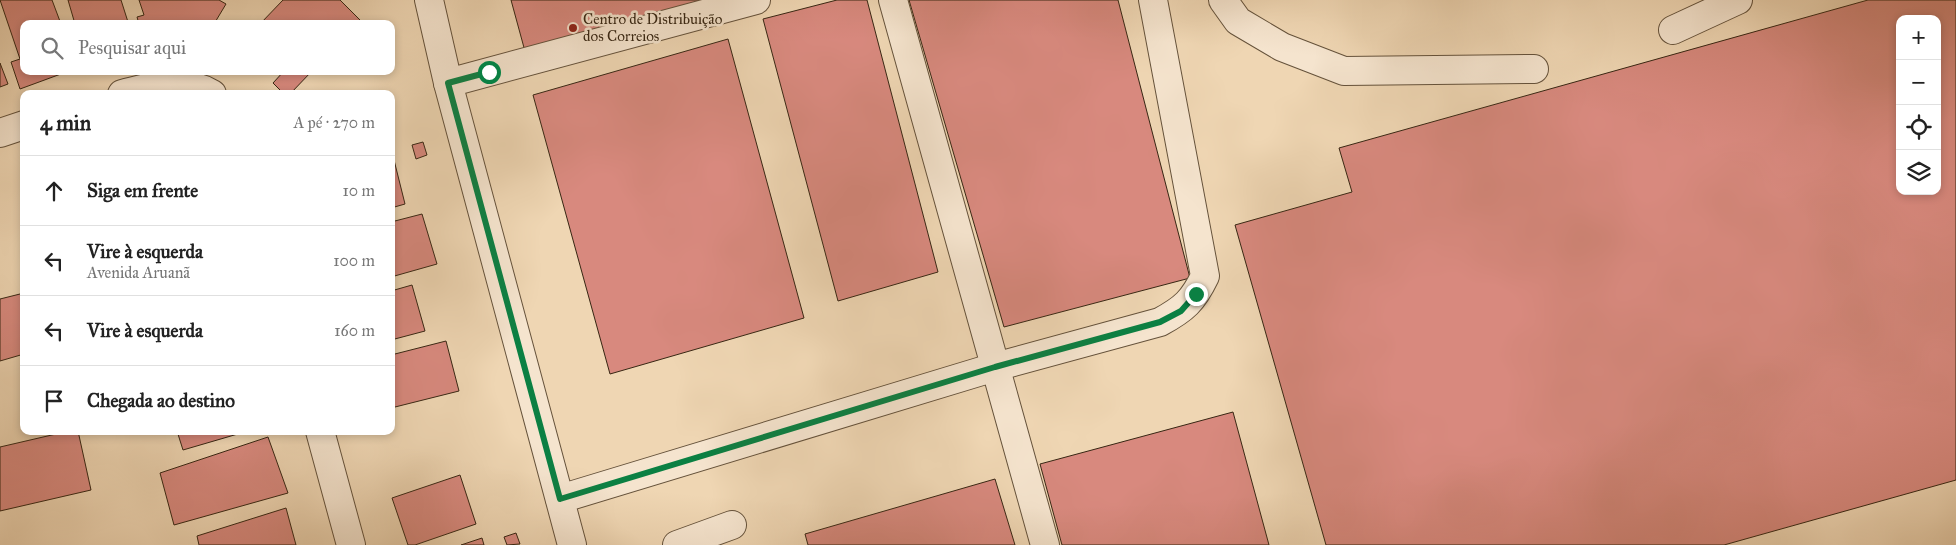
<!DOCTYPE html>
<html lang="pt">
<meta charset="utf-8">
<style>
:root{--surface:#fff;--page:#f6f6f6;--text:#222;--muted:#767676;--line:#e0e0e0}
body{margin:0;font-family:"IM FELL Great Primer",serif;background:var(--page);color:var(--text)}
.controls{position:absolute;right:15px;top:15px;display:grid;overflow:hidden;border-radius:10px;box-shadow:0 2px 8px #0003}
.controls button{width:45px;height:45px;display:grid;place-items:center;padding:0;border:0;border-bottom:1px solid var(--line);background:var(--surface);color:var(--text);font:25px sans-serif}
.stop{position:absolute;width:15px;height:15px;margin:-11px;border:4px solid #0b8043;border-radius:50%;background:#fff}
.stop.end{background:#0b8043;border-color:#fff;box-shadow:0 1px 5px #0008}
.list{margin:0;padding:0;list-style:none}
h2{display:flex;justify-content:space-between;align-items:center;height:65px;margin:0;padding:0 20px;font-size:21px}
h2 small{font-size:16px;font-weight:400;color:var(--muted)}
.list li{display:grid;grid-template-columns:32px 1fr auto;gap:15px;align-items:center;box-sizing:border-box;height:70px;padding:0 20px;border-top:1px solid var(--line)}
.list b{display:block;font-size:19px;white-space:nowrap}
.list p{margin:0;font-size:16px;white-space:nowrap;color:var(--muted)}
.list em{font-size:16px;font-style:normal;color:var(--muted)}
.icon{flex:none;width:28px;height:28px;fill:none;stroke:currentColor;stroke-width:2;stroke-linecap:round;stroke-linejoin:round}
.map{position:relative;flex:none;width:1956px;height:545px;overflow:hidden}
.search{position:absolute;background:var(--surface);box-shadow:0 2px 8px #0003;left:20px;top:20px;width:375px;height:55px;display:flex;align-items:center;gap:12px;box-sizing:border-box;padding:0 18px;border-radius:10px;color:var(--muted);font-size:19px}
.panel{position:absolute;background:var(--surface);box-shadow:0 2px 8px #0003;left:20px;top:90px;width:375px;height:345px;border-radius:10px}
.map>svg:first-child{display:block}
</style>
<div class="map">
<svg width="1956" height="545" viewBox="0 0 1956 545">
<rect width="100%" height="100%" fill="#efd6b3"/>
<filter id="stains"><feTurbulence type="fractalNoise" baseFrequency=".004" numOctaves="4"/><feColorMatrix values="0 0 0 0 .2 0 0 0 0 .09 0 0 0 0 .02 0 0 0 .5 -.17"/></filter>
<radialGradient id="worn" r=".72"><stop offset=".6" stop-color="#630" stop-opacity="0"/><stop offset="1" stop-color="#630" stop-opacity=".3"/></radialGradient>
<g fill="#d8897e" stroke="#372613" fill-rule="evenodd">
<path d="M0 0H52L61 24H24V71H69L20 89 11 62 20 59Z"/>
<path d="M68 0H121L128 22 134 21 135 24H75Z"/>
<path d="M139 0H219L226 4 214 24H139L137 17 144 15Z"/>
<path d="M283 0H340L364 24H260Z"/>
<path d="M511 0H730L526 55Z"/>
<path d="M837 0H867L938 272 838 301 763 19Z"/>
<path d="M909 0H1118L1190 278 1004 327Z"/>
<path d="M1868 0H1956V480L1724 545H1326L1235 225 1352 192 1339 148ZM1900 19H1937V191H1900Z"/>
<path d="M728 39 804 318 610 374 533 95Z"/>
<path d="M0 63 8 84 0 87Z"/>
<path d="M284 71H312L290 94H284L273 83Z"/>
<path d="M423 142 427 155 416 159 412 145Z"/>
<path d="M393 156 405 204 391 208V157Z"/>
<path d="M422 214 437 264 391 277V222Z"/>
<path d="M412 285 425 331 391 340V291Z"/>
<path d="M24 293V354L0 361V299Z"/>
<path d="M446 341 459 391 391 408V355Z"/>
<path d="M1233 412 1269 545H1062L1040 464Z"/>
<path d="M69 431H78L91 490 0 511V447Z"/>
<path d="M177 431H248L183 450Z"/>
<path d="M268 437 288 493 174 525 160 473Z"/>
<path d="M460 475 476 524 415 545H408L392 498Z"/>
<path d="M995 479 1015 545H808L805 534Z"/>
<path d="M286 508 296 545H199L197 536Z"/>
<path d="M516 533 520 544 507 545 504 537Z"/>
<path d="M482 538 484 545H461Z"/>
</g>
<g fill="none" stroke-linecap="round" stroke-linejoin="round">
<defs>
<g id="minor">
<path d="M429 0 448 83 572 545"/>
<path d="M893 0 1045 545"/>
<path d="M1223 0 1238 21 1282 47 1344 71 1534 69"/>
<path d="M1673 30 1738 0"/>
<path d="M448 83 756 0"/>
<path d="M122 94C153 86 183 77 212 94"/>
<path d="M0 133 24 125"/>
<path d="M320 431 351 545"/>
<path d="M560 499 995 367 1160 322C1184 309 1193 301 1205 276L1153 0"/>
<path d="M677 545 732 525"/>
</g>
</defs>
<use href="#minor" stroke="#65523b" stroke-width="30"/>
<use href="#minor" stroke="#f5e4ce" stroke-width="28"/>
</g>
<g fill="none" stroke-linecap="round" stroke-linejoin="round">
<path stroke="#0b8043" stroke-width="6" d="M489 72 448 83 560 499 995 367 1160 322 1181 311 1196 294"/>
</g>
<circle fill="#8f2418" stroke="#f5e4ce" stroke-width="2" cx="573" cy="28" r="5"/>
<g text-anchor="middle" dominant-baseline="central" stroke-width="5" stroke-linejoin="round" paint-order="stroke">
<g font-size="15" fill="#372613" stroke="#f5e4ce" text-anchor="start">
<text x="583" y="19">Centro de Distribuição<tspan x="583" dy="17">dos Correios</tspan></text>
</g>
</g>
<rect width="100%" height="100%" filter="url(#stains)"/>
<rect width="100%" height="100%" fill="url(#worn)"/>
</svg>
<div class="controls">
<button>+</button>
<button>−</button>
<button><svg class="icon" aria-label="locate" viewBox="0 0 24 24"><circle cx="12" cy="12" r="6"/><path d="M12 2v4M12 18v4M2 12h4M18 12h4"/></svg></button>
<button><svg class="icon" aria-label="layers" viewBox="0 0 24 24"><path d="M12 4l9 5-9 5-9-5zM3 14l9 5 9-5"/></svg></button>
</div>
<div class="stop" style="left:489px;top:72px"></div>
<div class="stop end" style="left:1196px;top:294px"></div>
<div class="search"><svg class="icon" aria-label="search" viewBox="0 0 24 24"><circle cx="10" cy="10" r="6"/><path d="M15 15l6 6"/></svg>Pesquisar aqui</div>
<section class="panel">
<h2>4 min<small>A pé · 270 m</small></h2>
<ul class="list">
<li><svg class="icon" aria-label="ahead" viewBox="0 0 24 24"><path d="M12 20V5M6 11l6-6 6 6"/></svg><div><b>Siga em frente</b></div><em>10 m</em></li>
<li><svg class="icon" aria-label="left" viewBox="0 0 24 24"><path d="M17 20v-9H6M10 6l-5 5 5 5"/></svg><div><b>Vire à esquerda</b><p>Avenida Aruanã</p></div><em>100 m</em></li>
<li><svg class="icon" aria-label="left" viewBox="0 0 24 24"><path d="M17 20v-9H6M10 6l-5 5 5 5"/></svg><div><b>Vire à esquerda</b></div><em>160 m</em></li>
<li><svg class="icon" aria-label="arrive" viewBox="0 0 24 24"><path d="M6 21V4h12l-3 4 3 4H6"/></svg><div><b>Chegada ao destino</b></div></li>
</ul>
</section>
</div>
